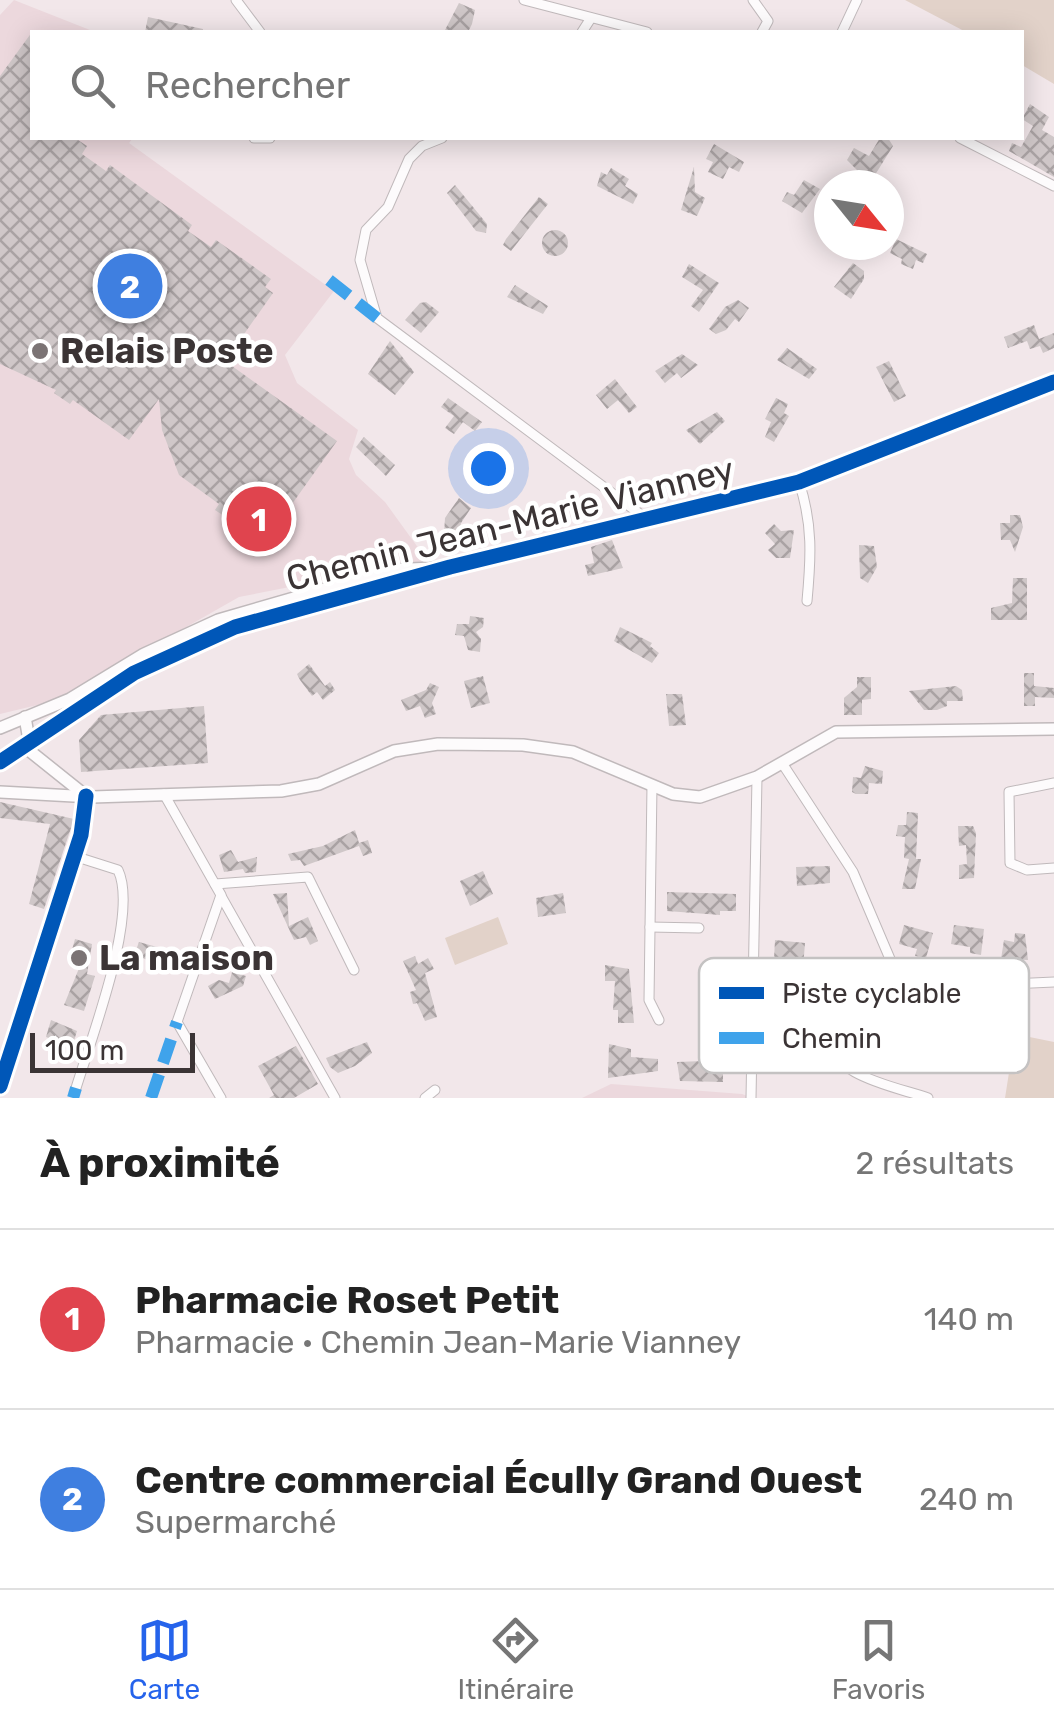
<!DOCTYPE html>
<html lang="fr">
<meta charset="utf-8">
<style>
:root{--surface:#fff;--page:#f6f6f6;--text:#222;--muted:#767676;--line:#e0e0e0;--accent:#2563eb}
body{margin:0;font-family:Rubik,sans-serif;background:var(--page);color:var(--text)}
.compass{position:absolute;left:814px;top:170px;width:90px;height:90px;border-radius:50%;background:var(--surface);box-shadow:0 5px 25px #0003;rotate:120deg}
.scale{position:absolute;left:30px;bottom:25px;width:165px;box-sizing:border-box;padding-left:10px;border:5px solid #3b3435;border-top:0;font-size:28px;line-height:35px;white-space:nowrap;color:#3b3435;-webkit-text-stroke:8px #fff;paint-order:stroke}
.you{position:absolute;left:488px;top:468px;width:35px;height:35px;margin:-25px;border:8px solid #fff;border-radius:50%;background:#1a73e8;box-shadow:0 0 0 15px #1a73e833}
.badge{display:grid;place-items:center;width:65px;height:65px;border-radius:50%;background:var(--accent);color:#fff;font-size:32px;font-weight:700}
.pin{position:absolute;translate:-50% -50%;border:5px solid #fff;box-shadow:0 2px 10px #0006}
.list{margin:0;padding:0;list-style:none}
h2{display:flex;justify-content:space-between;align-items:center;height:130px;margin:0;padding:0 40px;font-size:42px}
h2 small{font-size:32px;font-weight:400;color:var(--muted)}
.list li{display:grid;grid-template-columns:65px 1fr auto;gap:30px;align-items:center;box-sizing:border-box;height:180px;padding:0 40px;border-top:2px solid var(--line)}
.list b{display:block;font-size:38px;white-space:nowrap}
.list p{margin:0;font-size:32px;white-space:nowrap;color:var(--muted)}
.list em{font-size:32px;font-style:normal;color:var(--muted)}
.icon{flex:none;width:55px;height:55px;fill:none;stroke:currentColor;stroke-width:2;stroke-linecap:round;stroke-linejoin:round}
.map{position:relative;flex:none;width:1054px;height:1098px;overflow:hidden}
.search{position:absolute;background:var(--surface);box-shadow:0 5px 25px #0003;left:30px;right:30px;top:30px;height:110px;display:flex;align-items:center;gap:25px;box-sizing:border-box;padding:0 35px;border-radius:0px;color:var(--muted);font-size:38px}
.sheet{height:490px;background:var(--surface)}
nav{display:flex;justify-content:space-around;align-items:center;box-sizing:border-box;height:140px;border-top:2px solid var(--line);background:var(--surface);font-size:28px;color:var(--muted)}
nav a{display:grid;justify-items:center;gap:5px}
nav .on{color:var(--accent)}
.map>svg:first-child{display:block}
</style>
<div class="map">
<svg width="1054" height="1098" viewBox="0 0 1054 1098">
<defs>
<pattern id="building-cross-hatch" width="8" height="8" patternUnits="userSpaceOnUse" patternTransform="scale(2.5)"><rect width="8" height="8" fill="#cfc7c8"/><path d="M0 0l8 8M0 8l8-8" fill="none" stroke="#a9a2a3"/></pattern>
</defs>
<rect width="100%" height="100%" fill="#f2e7ea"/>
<g fill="#ecd8dd">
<path d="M14 0 95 32H32V138H133L129 143 334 291 285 355 297 383 358 430 349 459 356 475 385 502 427 560 239 597 58 700 0 714V15Z"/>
<path d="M611 1084 742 1094 752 1098H582Z"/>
</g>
<g fill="#e2d2c9">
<path d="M905 0H1054V84L1022 65V32H966Z"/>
<path d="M498 917 508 944 455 965 445 938Z"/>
<path d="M1015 1034 1054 1042V1098H1005Z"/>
</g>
<g fill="url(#building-cross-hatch)">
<path d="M459 3 475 10 472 24 468 32H444Z"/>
<path d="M148 17 203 29V32H145Z"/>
<path d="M32 32V138H75L87 146 82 154 106 171 110 165 192 225 188 231 211 247 216 240 271 279 265 287 273 293 225 361 337 441 267 539 237 517 233 522 215 510 219 504 179 475 162 430 159 399 129 440 73 400 70 404 54 393 56 390 0 364V76Z"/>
<path d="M1030 104 1049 117 1042 130 1054 137V177L1009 151 1012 143 1021 147 1033 126 1022 119Z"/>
<path d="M880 138H888L893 146 870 183 855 174 857 170 847 160 854 148 869 156Z"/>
<path d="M714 144 744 162 739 172 729 167 723 179 708 172 713 162 706 159Z"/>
<path d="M694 167 695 192 705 198 697 216 681 210Z"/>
<path d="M611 168 629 179 625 186 638 194 633 204 597 186 601 172 607 175Z"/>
<path d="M804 180 820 189 802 213 782 201 787 192 794 195Z"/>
<path d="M455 185 487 224 486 233 476 231 447 193Z"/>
<path d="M539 197 548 204 511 251 503 245 506 239Z"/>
<circle cx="555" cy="243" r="13"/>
<path d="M896 239 927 254 923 263 916 260 913 269 901 264 902 259 890 253Z"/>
<path d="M853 263 864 271V279L851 299 834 287Z"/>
<path d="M689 264 719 283 699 312 691 306 703 290 682 277Z"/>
<path d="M515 285 548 306 543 314 507 297Z"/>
<path d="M738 300 749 308 739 322 735 319 726 330 716 334 709 329 725 307Z"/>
<path d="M426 302 439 312 421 333 405 320 420 303Z"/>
<path d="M1034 325 1039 339 1054 333V348L1043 353 1040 346 1030 349 1027 341 1008 348 1004 337Z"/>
<path d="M390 341 414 372 395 395 368 374Z"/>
<path d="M787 348 817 369 809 379 777 360Z"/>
<path d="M682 354 698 365 681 378 677 373 665 383 655 371Z"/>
<path d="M889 361 906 396 894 402 876 367Z"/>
<path d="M615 379 637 407 629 413 618 400 607 409 596 395Z"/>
<path d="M448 398 482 422 475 431 463 422 454 434 445 428 454 416 441 407Z"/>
<path d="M776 398 788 404 784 413 789 416 774 442 765 437 771 422 765 419Z"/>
<path d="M717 412 725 421 700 444 686 430Z"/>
<path d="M364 437 395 465 386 476 356 447Z"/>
<path d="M477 447 505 467 497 479 484 469 479 475 464 464Z"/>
<path d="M459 498 471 508 461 523 459 535 444 534 445 518Z"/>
<path d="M1010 515H1020L1023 527 1015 552 1010 540H1001L1000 523H1010Z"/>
<path d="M774 524 781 531 794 530 790 558H776L768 550 775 544 765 533Z"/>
<path d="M612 540 623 568 588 576 585 565 594 563 591 547Z"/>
<path d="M859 545 874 546 877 567 868 583 860 578Z"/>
<path d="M1013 578H1027V620H991V608L1012 603Z"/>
<path d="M470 616 484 618 483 627 476 632 481 639 480 652 468 650 464 636 455 635 457 624H469Z"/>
<path d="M620 627 652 643 650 646 659 653 652 663 614 641Z"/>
<path d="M309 664 325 686 330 682 335 690 323 700 317 692 312 696 300 680 297 674Z"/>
<path d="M1024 673H1034V686L1054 688V698L1035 697V706H1024Z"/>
<path d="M483 676 490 703 471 708 464 681Z"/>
<path d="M857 677H871V699L862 700V715H844V698L857 687Z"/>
<path d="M430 683 439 687 432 703 436 714 425 718 420 706 406 711 401 700 426 690Z"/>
<path d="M956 686 962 690 963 701H947V706L937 710H924L909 691Z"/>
<path d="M666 694H682L686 725 669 726Z"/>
<path d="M204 706 208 763 81 772 79 740 101 715Z"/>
<path d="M865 766 883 771 882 784 869 783 868 794H856L852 792 853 777 861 778Z"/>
<path d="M0 802 74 819 44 909 29 904 50 824 0 818Z"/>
<path d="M907 812 918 813 916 859H921L915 889H902L909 859 904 858 905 837 896 836 898 825H906Z"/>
<path d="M958 826H973L976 833 974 878 959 879V865L967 864 966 845 959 846Z"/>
<path d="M355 830 359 843 368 840 372 853 363 856 359 846 304 866 300 860 291 861 288 854 323 846Z"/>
<path d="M231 850 238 862 257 857 256 872 245 873 243 869 224 872 219 855Z"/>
<path d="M830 866V883L797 886 796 867Z"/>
<path d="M483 871 493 894 470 906 460 881Z"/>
<path d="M667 892 736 894V911H720V915L667 911Z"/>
<path d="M287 893 289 926 308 917 318 941 310 945 306 937 294 940 273 894Z"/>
<path d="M563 893 566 913 538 917 536 898Z"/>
<path d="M904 925 933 933 926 958 915 956 917 949 899 944Z"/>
<path d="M954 925 984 929 981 955 970 953V947L951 944Z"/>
<path d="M1015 933 1025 934 1028 960 1001 959 1004 940 1014 942Z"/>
<path d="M75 939 92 944 87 974 95 976 84 1011 64 1005 82 961 70 957Z"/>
<path d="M775 940 805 943 803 968H791V961L774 959Z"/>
<path d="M139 942 164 949 162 953 183 961 180 971 142 958 140 964 132 961Z"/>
<path d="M415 956 418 964 428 958 434 969 425 973 437 1017 425 1021 417 1003 413 1004 410 992 416 990 403 961Z"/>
<path d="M605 965 629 969 634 1023H618V1010H613L615 981H605Z"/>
<path d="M232 972 246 976 243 986 215 999 208 986 219 980 229 983Z"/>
<path d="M51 1020 77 1031 72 1047 46 1037Z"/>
<path d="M367 1042 372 1053 355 1066 338 1073 330 1067 326 1058Z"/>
<path d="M609 1044 631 1049V1057L658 1059V1071L608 1078Z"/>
<path d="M296 1046 318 1084 294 1098H269L274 1095 258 1066Z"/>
<path d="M703 1061 723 1064V1082L680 1081 677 1062Z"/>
</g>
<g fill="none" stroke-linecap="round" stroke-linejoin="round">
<defs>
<g id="minor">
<path d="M236 0 260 32"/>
<path d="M524 0 647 32"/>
<path d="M753 0 768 21 762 32"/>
<path d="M582 32 591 18"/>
<path d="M842 32 857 0"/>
<path d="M254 138H270"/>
<path d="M442 138 422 146 409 159 388 207 366 230 360 260 377 318 648 520"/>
<path d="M960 138 1054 186"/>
<path d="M799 482C813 524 811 558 807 601"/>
<path d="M782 763 853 872 896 973 969 986 1054 982"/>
<path d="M1054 783 1009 792 1010 863 1027 870 1054 868"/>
<path d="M652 785 649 1000 659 1020"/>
<path d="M164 794 221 895 177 1022 221 1098"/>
<path d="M74 856 118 870C139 914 91 1039 76 1088"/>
<path d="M215 884 308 877 354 970"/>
<path d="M221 896 335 1098"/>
<path d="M650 927 699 928"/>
<path d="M896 973C881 990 860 993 843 1006 834 1013 830 1024 829 1034 826 1076 898 1087 928 1098"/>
<path d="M0 1086 81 835 86 796"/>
<path d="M425 1098 435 1090"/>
<path d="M751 1098 757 777"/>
</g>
<g id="tertiary">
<path d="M25 717 31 752 86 796"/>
<path d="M0 728 70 699 144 654 218 620 391 570 431 568"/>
<path d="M0 762 134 673 235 627 450 567 799 482 1054 382"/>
<path d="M0 792 92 797 281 791 319 784 394 751 438 744 523 745 573 752 673 794 700 797 757 777 836 732 1054 729"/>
</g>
</defs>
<use href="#minor" stroke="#c0b9bb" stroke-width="11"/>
<use href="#tertiary" stroke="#c0b9bb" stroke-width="14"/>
<use href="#minor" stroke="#fdfbfc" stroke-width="9"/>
<use href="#tertiary" stroke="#fdfbfc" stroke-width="11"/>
<g stroke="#3fa3eb" stroke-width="12" stroke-dasharray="25 12" stroke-linecap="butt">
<path d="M329 280 377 318"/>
<path d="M73 1098 76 1088"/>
<path d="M151 1098 177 1022"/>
</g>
<defs>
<g id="cycleway">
<path d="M0 762 134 673 235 627 450 567 799 482 1054 382"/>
<path d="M0 1086 81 835 86 796"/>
</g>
</defs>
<use href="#cycleway" stroke="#fff" stroke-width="21"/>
<use href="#cycleway" stroke="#0057b8" stroke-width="15"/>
</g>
<g fill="#7b7374" stroke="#fff" stroke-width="4">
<circle cx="40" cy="351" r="10"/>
<circle cx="79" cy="958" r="10"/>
</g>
<g text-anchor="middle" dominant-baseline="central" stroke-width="9" stroke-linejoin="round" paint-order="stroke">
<g font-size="35" font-weight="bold" fill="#3b3435" stroke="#fff" text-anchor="start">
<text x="60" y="351">Relais Poste</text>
<text x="99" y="958">La maison</text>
</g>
<g font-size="35" fill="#3b3435" stroke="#fff">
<text transform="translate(510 524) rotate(-14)">Chemin Jean-Marie Vianney</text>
</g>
</g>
<rect x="699" y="958" width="330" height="115" rx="15" fill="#fff" stroke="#c4c2c2" stroke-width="2.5"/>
<rect x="719" y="987" width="45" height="12" fill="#0057b8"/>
<rect x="719" y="1032" width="45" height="12" fill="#3fa3eb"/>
<g font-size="28" fill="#3b3435">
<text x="782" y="1003">Piste cyclable</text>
<text x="782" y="1048">Chemin</text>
</g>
</svg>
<svg class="compass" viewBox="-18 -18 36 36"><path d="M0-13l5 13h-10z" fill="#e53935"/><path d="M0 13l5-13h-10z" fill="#767676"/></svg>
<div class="scale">100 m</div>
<div class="you"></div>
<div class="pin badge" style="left:259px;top:519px;background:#e0444e">1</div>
<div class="pin badge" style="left:130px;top:286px;background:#3f7fe0">2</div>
<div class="search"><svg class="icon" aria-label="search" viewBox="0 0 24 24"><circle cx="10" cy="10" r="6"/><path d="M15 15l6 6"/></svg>Rechercher</div>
</div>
<section class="sheet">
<h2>À proximité<small>2 résultats</small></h2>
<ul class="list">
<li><span class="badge" style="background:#e0444e">1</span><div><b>Pharmacie Roset Petit</b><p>Pharmacie · Chemin Jean-Marie Vianney</p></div><em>140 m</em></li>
<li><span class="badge" style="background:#3f7fe0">2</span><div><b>Centre commercial Écully Grand Ouest</b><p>Supermarché</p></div><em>240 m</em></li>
</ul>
</section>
<nav>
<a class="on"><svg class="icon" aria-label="map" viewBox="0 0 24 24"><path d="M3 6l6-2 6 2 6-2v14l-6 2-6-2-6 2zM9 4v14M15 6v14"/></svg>Carte</a>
<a><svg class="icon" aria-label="directions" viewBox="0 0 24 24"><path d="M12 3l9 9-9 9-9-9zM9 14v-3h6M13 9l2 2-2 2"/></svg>Itinéraire</a>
<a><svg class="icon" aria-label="saved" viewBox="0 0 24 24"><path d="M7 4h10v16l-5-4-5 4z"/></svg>Favoris</a>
</nav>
